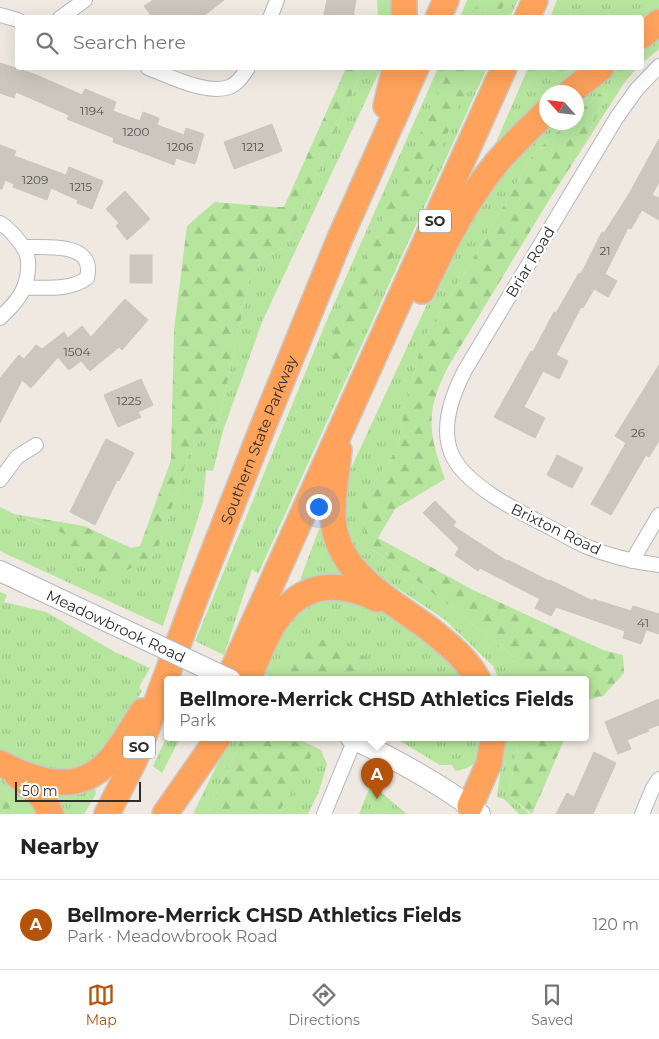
<!DOCTYPE html>
<meta charset="utf-8">
<style>
:root{--surface:#fff;--page:#f6f6f6;--text:#222;--muted:#767676;--line:#e0e0e0;--accent:#b45309}
body{margin:0;font-family:Montserrat,sans-serif;background:var(--page);color:var(--text)}
.compass{position:absolute;left:539px;top:85px;width:45px;height:45px;border-radius:50%;background:var(--surface);box-shadow:0 5px 20px #0002;rotate:297deg}
.scale{position:absolute;left:15px;bottom:12px;width:126px;box-sizing:border-box;padding-left:5px;border:2px solid #2e2e2e;border-top:0;font-size:14px;line-height:18px;white-space:nowrap;color:#2e2e2e;-webkit-text-stroke:4px #fff;paint-order:stroke}
.you{position:absolute;left:318px;top:506px;width:18px;height:18px;margin:-12px;border:4px solid #fff;border-radius:50%;background:#1a73e8;box-shadow:0 0 0 8px #1a73e833}
.badge{display:grid;place-items:center;width:32px;height:32px;border-radius:50%;background:var(--accent);color:#fff;font-size:16px;font-weight:700}
.pin{position:absolute;translate:-50% -41px;filter:drop-shadow(0 1px 2px #0008)}
.pin::after{content:'';position:absolute;top:26px;width:18px;height:15px;background:inherit;clip-path:polygon(0 0,100% 0,50% 100%)}
.popup{position:absolute;left:164px;top:676px;width:425px;height:65px;box-sizing:border-box;display:grid;place-content:center;border-radius:5px;background:var(--surface);filter:drop-shadow(0 1px 4px #0005);font-size:16px;white-space:nowrap;color:var(--muted)}
.popup b{font-size:19px;color:var(--text)}
.popup::after{content:'';position:absolute;left:50%;top:100%;margin-left:-10px;border:10px solid transparent;border-top-color:var(--surface)}
.list{margin:0;padding:0;list-style:none}
h2{display:flex;justify-content:space-between;align-items:center;height:65px;margin:0;padding:0 20px;font-size:21px}
h2 small{font-size:16px;font-weight:400;color:var(--muted)}
.list li{display:grid;grid-template-columns:32px 1fr auto;gap:15px;align-items:center;box-sizing:border-box;height:90px;padding:0 20px;border-top:1px solid var(--line)}
.list b{display:block;font-size:19px;white-space:nowrap}
.list p{margin:0;font-size:16px;white-space:nowrap;color:var(--muted)}
.list em{font-size:16px;font-style:normal;color:var(--muted)}
.icon{flex:none;width:28px;height:28px;fill:none;stroke:currentColor;stroke-width:2;stroke-linecap:round;stroke-linejoin:round}
.map{position:relative;flex:none;width:659px;height:814px;overflow:hidden}
.search{position:absolute;background:var(--surface);box-shadow:0 5px 20px #0002;left:15px;right:15px;top:15px;height:55px;display:flex;align-items:center;gap:12px;box-sizing:border-box;padding:0 18px;border-radius:5px;color:var(--muted);font-size:19px}
.sheet{height:155px;background:var(--surface)}
nav{display:flex;justify-content:space-around;align-items:center;box-sizing:border-box;height:70px;border-top:1px solid var(--line);background:var(--surface);font-size:14px;color:var(--muted)}
nav a{display:grid;justify-items:center;gap:2px}
nav .on{color:var(--accent)}
.map>svg:first-child{display:block}
</style>
<div class="map">
<svg width="659" height="814" viewBox="0 0 659 814">
<defs>
<pattern id="grass-tufts" width="24" height="20" patternUnits="userSpaceOnUse" patternTransform="scale(1.25)"><rect width="24" height="20" fill="#b6e59e"/><path d="M3 7l-1-3M5 7V3M7 7l1-3M15 17l-1-3M17 17v-4M19 17l1-3" fill="none" stroke="#9dc588"/></pattern>
<pattern id="forest-firs" width="22" height="20" patternUnits="userSpaceOnUse" patternTransform="scale(1.25)"><rect width="22" height="20" fill="#b6e59e"/><path d="M5 1l3.5 6h-7zM16 11l3.5 6h-7z" fill="#9dc588"/></pattern>
</defs>
<rect width="100%" height="100%" fill="#efe9e1"/>
<g fill="url(#grass-tufts)">
<path d="M377 0H397V17H378Z"/>
<path d="M467 0H518L510 17 460 18Z"/>
<path d="M557 0H659V11L642 26V18H550Z"/>
<path d="M659 34V49L642 63V48Z"/>
<path d="M363 68H381L262 322 223 431 213 471 206 470 203 502 163 626 0 551V507C48 532 101 543 153 556L162 539 189 452 219 421 249 282 263 258 285 246Z"/>
<path d="M438 68H487L258 574 252 569 224 655 195 641 199 632 324 327Z"/>
<path d="M528 68H592L561 92H546V105L491 154Z"/>
<path d="M618 68H637L624 83 580 152 607 95 600 93 577 114V101Z"/>
<path d="M551 123H568L534 153 467 269 423 339 404 409 398 448 363 499 370 548 423 585 511 655 526 673V680H499L493 666 444 619 364 566 346 538 341 509 346 479 455 244 490 188Z"/>
<path d="M324 516 349 578 305 584 301 582V577Z"/>
<path d="M0 592 7 595 4 602 46 612 115 652 150 668 139 687 142 691 107 748 86 766 54 773 26 764 0 750Z"/>
<path d="M346 594 373 605 413 628 459 666 467 680H277L259 672 283 622 308 601Z"/>
<path d="M168 734V738H180L162 773 153 766Z"/>
<path d="M230 738H242L207 814H193Z"/>
<path d="M288 738H296L321 750 327 764 319 791 308 814H278L313 751Z"/>
<path d="M395 738H487C480 756 477 768 455 771L452 765H440Z"/>
<path d="M505 738H520L508 795 530 814H519L504 799 497 797Z"/>
<path d="M0 772 42 814H12L7 790 0 786Z"/>
<path d="M371 784 407 814H359Z"/>
<path d="M90 785 95 788 96 794 84 814H62L49 789Z"/>
</g>
<g fill="url(#forest-firs)">
<path d="M480 0H506L498 17H472Z"/>
<path d="M346 68H363L285 246 263 258 249 282 219 421 189 452 162 539 153 556 114 577 73 564 65 534 14 514 84 526 131 548 140 546 171 460 174 330 187 226 215 202 274 207H284Z"/>
<path d="M450 68H476L354 345 335 361 330 347 339 314Z"/>
<path d="M600 93 607 95 580 152 549 200 448 367C425 412 428 432 445 479L395 509 378 538 473 590 603 650 623 655 624 673 603 696 586 700V680H526L525 673 511 655 423 585 370 548 362 522 363 499 398 448 404 409 423 339 467 269 534 153 568 123 576 122 577 114Z"/>
<path d="M326 639 367 658 380 680H302L280 668 296 647Z"/>
<path d="M242 738H288L314 751 278 814H207Z"/>
<path d="M520 738H565L532 814 508 795Z"/>
<path d="M0 786 7 790 12 814H0Z"/>
</g>
<g fill="#cbc7bf" stroke="#cbc5ba">
<path d="M153 0H224L201 18H153L144 6Z"/>
<path d="M327 0H356L353 18H323Z"/>
<path d="M0 63 34 74 82 95 85 89 116 102 113 111 140 121 143 112 159 118 157 125 184 135 186 128 204 134 195 164 176 158 174 165 156 158 113 142 114 138 67 119 69 115 16 92 14 98 0 93Z"/>
<path d="M272 124 282 151 234 169 224 142Z"/>
<path d="M659 139V182L652 195 659 198V220L642 210 631 229 628 228 605 274 617 281 608 297 594 289 583 308 581 307 556 355 568 361 559 379 543 371 524 407 545 418 535 438 494 417 531 351 533 352 554 312 556 313 579 273 581 274 602 232 604 233 629 194Z"/>
<path d="M0 145 16 151 14 156 66 175 69 167 103 181 92 209 77 203 78 200 51 188 47 200 13 187 14 184 5 180 2 189H0Z"/>
<path d="M125 191 150 219 127 240 116 226 119 223 106 209Z"/>
<rect x="130" y="255" width="22" height="28"/>
<path d="M125 299 148 320 122 350 119 347 90 371 81 361 69 370 58 357 31 388 22 380 0 423V378L19 355 24 359 36 345 42 349 64 332 68 338 82 326 91 337Z"/>
<path d="M659 365V441L649 457 646 455 611 515 591 504 626 443 615 436Z"/>
<path d="M141 379 153 405 138 412 141 417 118 427 104 395Z"/>
<path d="M106 439 134 453 119 481 117 480 95 525 70 512Z"/>
<path d="M557 455 583 468 572 488 547 475Z"/>
<path d="M435 501 456 522 453 526 507 561 508 560 549 581 550 580 593 601V599L631 611 633 606 659 614V634L646 630 641 644 623 638 625 631 556 607 551 616 535 608 540 599 480 568 478 571 455 555 459 548 423 513Z"/>
<path d="M659 699V725L648 729 649 731 627 740 631 749 618 754 605 722Z"/>
<path d="M594 752 616 763 593 814H556L567 793 574 797Z"/>
</g>
<g fill="none" stroke-linecap="round" stroke-linejoin="round">
<defs>
<g id="street">
<path d="M0 15 18 20"/>
<path d="M60 18 85 0"/>
<path d="M270 18 277 0"/>
<path d="M659 66 637 89 617 117 465 370C452 395 439 429 453 457 469 488 522 513 551 528 562 534 574 541 585 546 609 556 634 562 659 565"/>
<path d="M148 68C170 76 205 95 229 87 238 84 243 75 248 68"/>
<path d="M0 223C10 229 21 242 26 252 30 261 28 278 24 287 20 299 9 309 0 318"/>
<path d="M23 247C46 248 96 241 87 278 70 291 44 287 24 288"/>
<path d="M0 480 17 457 36 445"/>
<path d="M632 561 659 515"/>
<path d="M324 814 355 739"/>
<path d="M642 814 653 788 659 779"/>
</g>
<g id="secondary">
<path d="M0 571 121 628"/>
<path d="M351 738C397 760 440 783 480 814"/>
</g>
<g id="highway">
<path d="M404 0V18"/>
<path d="M438 18 446 0"/>
<path d="M527 18 535 0"/>
<path d="M642 36 659 22"/>
<path d="M570 92 601 68"/>
<path d="M386 106 395 68"/>
<path d="M422 291C444 245 465 201 498 161 513 144 530 128 546 112"/>
<path d="M339 450C337 472 332 495 333 518 336 574 393 601 432 631 449 645 468 660 478 680"/>
<path d="M228 680 504 68"/>
<path d="M248 680C257 660 264 636 278 618 304 581 340 581 377 599"/>
<path d="M0 763C35 781 76 796 108 762 121 748 132 728 143 711"/>
<path d="M17 775 42 797 51 814"/>
<path d="M470 806 489 763 493 738"/>
<path id="s1" d="M107 814 135 759 147 728 196 596 264 424 340 238 416 68"/>
<path d="M165 814 218 738"/>
</g>
</defs>
<use href="#street" stroke="#b4b7c1" stroke-width="16"/>
<use href="#secondary" stroke="#b4b7c1" stroke-width="22"/>
<use href="#highway" stroke="#c9c9c9" stroke-width="28"/>
<use href="#street" stroke="#fff" stroke-width="14"/>
<use href="#secondary" stroke="#fff" stroke-width="20"/>
<use href="#highway" stroke="#ffa35c" stroke-width="25"/>
<defs>
<path id="secondary-bridge" d="M121 628 231 680"/>
</defs>
<use href="#secondary-bridge" stroke="#b4b7c1" stroke-width="22" stroke-linecap="butt"/>
<use href="#secondary-bridge" stroke="#fff" stroke-width="20"/>
</g>
<g text-anchor="middle" dominant-baseline="central" stroke-width="5" stroke-linejoin="round" paint-order="stroke">
<g font-size="12" fill="#555452">
<text x="92" y="110">1194</text>
<text x="136" y="131">1200</text>
<text x="180" y="146">1206</text>
<text x="253" y="146">1212</text>
<text x="35" y="179">1209</text>
<text x="81" y="186">1215</text>
<text x="605" y="250">21</text>
<text x="77" y="351">1504</text>
<text x="129" y="400">1225</text>
<text x="638" y="432">26</text>
<text x="643" y="622">41</text>
</g>
<g fill="#fff" stroke="#6d6d6d" stroke-width="1">
<rect x="419" y="209.5" width="32" height="23" rx="4"/>
<rect x="123" y="735.5" width="32" height="23" rx="4"/>
</g>
<g font-size="14" font-weight="bold" fill="#2e2e2e">
<text x="435" y="221">SO</text>
<text x="139" y="747">SO</text>
</g>
<g font-size="15" fill="#2e2e2e" stroke="#fff">
<text transform="translate(530 262) rotate(-59)">Briar Road</text>
<text stroke="none"><textPath href="#s1" startOffset="404">Southern State Parkway</textPath></text>
<text transform="translate(556 529) rotate(26)">Brixton Road</text>
<text transform="translate(116 626) rotate(25)">Meadowbrook Road</text>
</g>
</g>
</svg>
<svg class="compass" viewBox="-18 -18 36 36"><path d="M0-13l5 13h-10z" fill="#e53935"/><path d="M0 13l5-13h-10z" fill="#767676"/></svg>
<div class="scale">50 m</div>
<div class="you"></div>
<div class="pin badge" style="left:377px;top:799px">A</div>
<div class="popup"><b>Bellmore-Merrick CHSD Athletics Fields</b>Park</div>
<div class="search"><svg class="icon" aria-label="search" viewBox="0 0 24 24"><circle cx="10" cy="10" r="6"/><path d="M15 15l6 6"/></svg>Search here</div>
</div>
<section class="sheet">
<h2>Nearby<small></small></h2>
<ul class="list">
<li><span class="badge">A</span><div><b>Bellmore-Merrick CHSD Athletics Fields</b><p>Park · Meadowbrook Road</p></div><em>120 m</em></li>
</ul>
</section>
<nav>
<a class="on"><svg class="icon" aria-label="map" viewBox="0 0 24 24"><path d="M3 6l6-2 6 2 6-2v14l-6 2-6-2-6 2zM9 4v14M15 6v14"/></svg>Map</a>
<a><svg class="icon" aria-label="directions" viewBox="0 0 24 24"><path d="M12 3l9 9-9 9-9-9zM9 14v-3h6M13 9l2 2-2 2"/></svg>Directions</a>
<a><svg class="icon" aria-label="saved" viewBox="0 0 24 24"><path d="M7 4h10v16l-5-4-5 4z"/></svg>Saved</a>
</nav>
